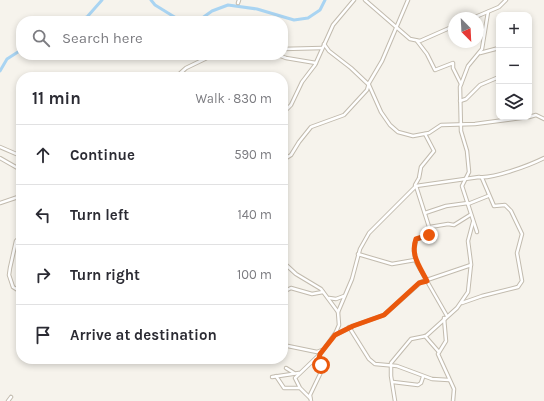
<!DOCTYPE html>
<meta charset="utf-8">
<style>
:root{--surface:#fff;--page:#f2f2f3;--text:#2b2b33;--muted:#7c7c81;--line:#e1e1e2}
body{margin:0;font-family:Karla,sans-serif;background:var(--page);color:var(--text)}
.controls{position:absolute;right:12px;top:12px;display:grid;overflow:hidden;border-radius:8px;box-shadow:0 2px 6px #0003}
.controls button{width:36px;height:36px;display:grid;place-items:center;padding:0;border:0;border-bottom:1px solid var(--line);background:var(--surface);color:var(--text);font:20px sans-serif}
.compass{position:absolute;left:448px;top:12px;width:36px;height:36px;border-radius:50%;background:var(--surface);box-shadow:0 2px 6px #0003;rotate:156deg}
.stop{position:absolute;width:12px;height:12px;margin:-9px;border:3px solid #ea580c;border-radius:50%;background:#fff}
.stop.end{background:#ea580c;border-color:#fff;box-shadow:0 1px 4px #0008}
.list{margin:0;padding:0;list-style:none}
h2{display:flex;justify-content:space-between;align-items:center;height:52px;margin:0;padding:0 16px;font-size:17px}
h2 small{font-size:13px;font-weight:400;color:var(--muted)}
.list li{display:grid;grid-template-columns:26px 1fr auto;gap:12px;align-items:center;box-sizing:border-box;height:60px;padding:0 16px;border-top:1px solid var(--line)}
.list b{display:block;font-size:15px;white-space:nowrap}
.list em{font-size:13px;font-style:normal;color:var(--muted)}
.icon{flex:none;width:22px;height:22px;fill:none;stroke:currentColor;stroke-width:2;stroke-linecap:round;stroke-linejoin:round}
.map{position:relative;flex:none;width:544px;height:401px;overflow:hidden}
.search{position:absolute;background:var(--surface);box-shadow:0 2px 6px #0003;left:16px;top:16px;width:272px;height:44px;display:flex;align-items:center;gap:10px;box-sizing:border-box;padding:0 14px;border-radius:16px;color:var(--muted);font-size:15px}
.panel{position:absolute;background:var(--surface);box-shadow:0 2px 6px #0003;left:16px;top:72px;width:272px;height:292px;border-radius:16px}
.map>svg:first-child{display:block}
</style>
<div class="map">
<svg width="544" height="401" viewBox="0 0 544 401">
<rect width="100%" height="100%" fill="#f6f3ec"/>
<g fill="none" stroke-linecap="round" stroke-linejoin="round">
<g stroke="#a9d4f2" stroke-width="3">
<path d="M151 0 155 5 181 21"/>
<path d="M74 21 87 17 102 0"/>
<path d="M198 21 212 11 228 5 257 9 294 20 308 18 320 10 325 0"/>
<path d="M0 71 7 59 21 50"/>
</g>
<defs>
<g id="minor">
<path d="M365 0 410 39 420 41 454 26"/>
<path d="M238 3 239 0"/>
<path d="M473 18 499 7 506 0"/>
<path d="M417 41 427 54 435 70 453 63V68L461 84"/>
<path d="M324 44 329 51 351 68 369 85 381 112 390 125 398 132 413 136 429 133 441 125 475 124 528 117"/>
<path d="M283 49 322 48"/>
<path d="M480 53 499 48"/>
<path d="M278 55 286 58 316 63"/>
<path d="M176 77 186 68 213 55"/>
<path d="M460 101 466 99 480 85 499 77"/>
<path d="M283 113 291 105 302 82 315 65 333 25 354 0"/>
<path d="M529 117 536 115 544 119"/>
<path d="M0 147 21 156"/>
<path d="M0 158 21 170"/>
<path d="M283 160 291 155 299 142 311 127 344 115 367 90 369 83 382 61 408 0"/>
<path d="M415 185 419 178 421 167 434 151 425 134"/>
<path d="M416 186 431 233 416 240 414 251 416 262 447 316"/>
<path d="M0 203 21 196"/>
<path d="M468 204 488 196"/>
<path d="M425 213 446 206 468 203"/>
<path d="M430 227 448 224 454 225 470 215"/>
<path d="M477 232 462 186 469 172 467 151 461 131 460 87 468 66 482 49 488 12"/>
<path d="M21 236 16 241 10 268 9 275 13 287 21 292"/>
<path d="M358 254 392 264 415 260"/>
<path d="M283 262 296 274 321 289 338 312"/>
<path d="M283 292 291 288 312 294 323 292"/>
<path d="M329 298 336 299 344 296"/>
<path d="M462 303 482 296 518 287 522 281 517 253 522 234 511 211 505 205 494 206 482 178"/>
<path d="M444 318 446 341 438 354 454 389 453 401"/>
<path d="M349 327 369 359 375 364 397 366 432 379 449 380"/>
<path d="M335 335 353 326 384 315 421 282 471 265"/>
<path d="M425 336 439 352"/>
<path d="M283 345 317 352 322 350"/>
<path d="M286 368 294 373"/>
<path d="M276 376 284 388H299"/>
<path d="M272 377 299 373"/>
<path d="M393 382 418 385 421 383 423 377"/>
<path d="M310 398 300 388 295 378 319 355"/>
<path d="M8 401 11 397"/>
<path d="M311 401 310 395 322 370 319 356 336 332 339 325 338 312 352 279 360 249 369 233 416 186 479 177C493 179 530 165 544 158"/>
<path d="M395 401 391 376V363L411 339 426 336 457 308 468 292 471 264 468 241 473 222"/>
</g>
</defs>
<use href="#minor" stroke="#c2bbae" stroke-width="4.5"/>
<use href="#minor" stroke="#fff" stroke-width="2.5"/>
</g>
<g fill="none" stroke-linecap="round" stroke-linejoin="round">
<path stroke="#ea580c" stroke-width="5" d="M321 365 319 358 320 354 335 335 353 326 384 315 419 283 427 281C420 267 410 255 416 239L429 235"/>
</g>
</svg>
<div class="controls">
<button>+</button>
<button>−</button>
<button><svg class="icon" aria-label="layers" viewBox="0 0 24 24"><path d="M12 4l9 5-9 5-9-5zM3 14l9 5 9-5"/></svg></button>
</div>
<svg class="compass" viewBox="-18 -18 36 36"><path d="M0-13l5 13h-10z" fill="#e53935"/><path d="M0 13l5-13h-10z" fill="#7c7c81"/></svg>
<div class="stop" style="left:321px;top:365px"></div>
<div class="stop end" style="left:429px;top:235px"></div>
<div class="search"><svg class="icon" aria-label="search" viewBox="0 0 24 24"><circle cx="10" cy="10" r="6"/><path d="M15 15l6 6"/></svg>Search here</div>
<section class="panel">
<h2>11 min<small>Walk · 830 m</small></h2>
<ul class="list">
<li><svg class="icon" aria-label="ahead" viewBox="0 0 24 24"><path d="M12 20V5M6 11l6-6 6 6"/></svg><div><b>Continue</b></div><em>590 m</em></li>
<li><svg class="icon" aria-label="left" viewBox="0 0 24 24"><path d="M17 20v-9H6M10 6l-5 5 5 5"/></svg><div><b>Turn left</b></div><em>140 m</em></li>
<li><svg class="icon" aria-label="right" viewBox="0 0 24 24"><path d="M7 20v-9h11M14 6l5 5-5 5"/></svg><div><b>Turn right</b></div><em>100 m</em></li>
<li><svg class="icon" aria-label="arrive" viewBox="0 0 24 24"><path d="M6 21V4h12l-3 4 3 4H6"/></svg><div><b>Arrive at destination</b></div></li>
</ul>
</section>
</div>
